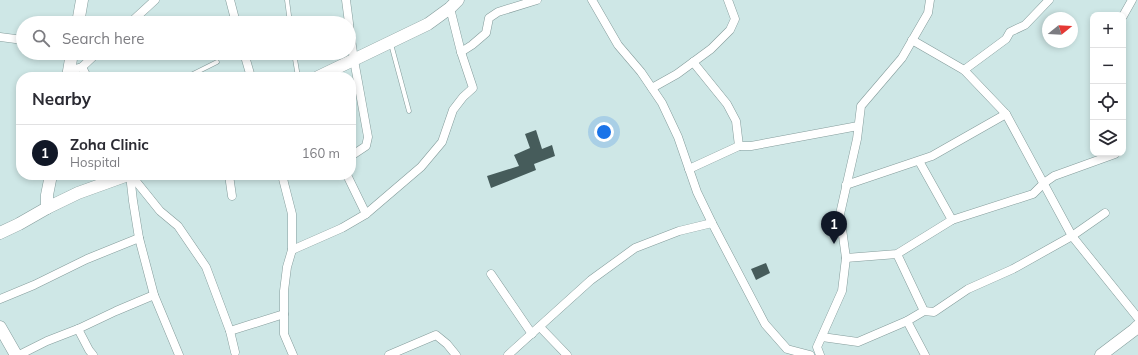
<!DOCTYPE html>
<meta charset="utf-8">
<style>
:root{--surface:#fff;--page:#f7f7f7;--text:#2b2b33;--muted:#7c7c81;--line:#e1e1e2;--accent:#111827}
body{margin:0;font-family:Mulish,sans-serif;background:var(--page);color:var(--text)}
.controls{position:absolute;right:12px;top:12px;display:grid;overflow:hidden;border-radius:8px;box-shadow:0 2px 6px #0003}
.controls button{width:36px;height:36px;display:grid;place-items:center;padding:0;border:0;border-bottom:1px solid var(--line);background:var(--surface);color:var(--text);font:20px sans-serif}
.compass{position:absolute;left:1042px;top:12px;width:36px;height:36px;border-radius:50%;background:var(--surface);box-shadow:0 2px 6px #0003;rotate:72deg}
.you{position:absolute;left:604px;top:132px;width:14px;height:14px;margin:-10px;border:3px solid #fff;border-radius:50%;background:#1a73e8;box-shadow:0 0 0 6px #1a73e833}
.badge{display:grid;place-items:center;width:26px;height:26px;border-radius:50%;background:var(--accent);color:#fff;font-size:13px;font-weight:700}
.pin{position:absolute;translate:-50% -33px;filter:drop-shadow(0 1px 2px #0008)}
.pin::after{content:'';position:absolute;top:21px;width:14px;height:12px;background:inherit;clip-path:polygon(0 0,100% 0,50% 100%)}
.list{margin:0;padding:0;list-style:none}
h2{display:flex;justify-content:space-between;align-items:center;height:52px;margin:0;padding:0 16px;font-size:17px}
h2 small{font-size:13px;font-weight:400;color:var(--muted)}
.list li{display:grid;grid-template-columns:26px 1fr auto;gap:12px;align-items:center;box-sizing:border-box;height:56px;padding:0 16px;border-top:1px solid var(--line)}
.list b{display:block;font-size:15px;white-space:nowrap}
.list p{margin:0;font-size:13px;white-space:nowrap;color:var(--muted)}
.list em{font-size:13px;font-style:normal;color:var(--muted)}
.icon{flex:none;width:22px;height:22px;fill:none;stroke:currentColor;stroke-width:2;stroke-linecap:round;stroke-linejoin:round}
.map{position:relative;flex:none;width:1138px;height:355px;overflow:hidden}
.search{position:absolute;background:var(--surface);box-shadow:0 2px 6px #0003;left:16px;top:16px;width:340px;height:44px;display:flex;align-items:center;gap:10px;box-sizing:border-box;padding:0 14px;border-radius:22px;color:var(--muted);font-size:15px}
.panel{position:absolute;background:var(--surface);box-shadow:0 2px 6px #0003;left:16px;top:72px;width:340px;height:108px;border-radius:16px}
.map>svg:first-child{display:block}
</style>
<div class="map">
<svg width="1138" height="355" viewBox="0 0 1138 355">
<rect width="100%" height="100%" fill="#cee7e6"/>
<g fill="#465c5b">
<path d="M536 130 542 149 552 145 555 156 534 164 536 170 491 188 487 176 519 166 514 155 530 148 525 134Z"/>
<path d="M766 263 770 273 756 280 751 269Z"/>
</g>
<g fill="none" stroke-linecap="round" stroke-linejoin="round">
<defs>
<g id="lane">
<path d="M287 0 290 23"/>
<path d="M391 44 409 111"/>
<path d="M294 53 298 77"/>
<path d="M187 77 217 62"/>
</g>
<g id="street">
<path d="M230 0 236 23"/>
<path d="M346 0 349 23"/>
<path d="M592 0 618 45 641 72 662 103 678 137 697 192 712 223 765 324 787 349 810 355"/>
<path d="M1123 16 1132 0"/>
<path d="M130 23 155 0"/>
<path d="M349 25 354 60 368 137 366 146 351 156"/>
<path d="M0 37 23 40"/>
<path d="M912 40 964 70 1006 114 1072 236 1138 318"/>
<path d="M461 52 472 45 486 33 489 18 498 12 537 0"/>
<path d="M244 53 251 77"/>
<path d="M693 62 727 104 736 121 739 146"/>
<path d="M82 67 87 77"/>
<path d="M964 70 1006 39 1010 32 1025 25 1049 0"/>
<path d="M69 71 82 67 97 53"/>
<path d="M652 88 677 74 711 49 730 30 735 19 728 0"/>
<path d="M919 161 952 220"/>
<path d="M689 169 739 146H751L858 126"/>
<path d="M131 175 160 211 178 226 206 267 230 331 235 352"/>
<path d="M229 175 232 196"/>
<path d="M347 175 366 214"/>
<path d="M283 177 291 175"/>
<path d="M846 185 932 156 1006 114"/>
<path d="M139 238 154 295 179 355"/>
<path d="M292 250 342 228 366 214 421 167 442 142 453 110 463 97 473 88 461 52 450 8"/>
<path d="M897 254 924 311"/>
<path d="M846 258 897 254 952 220 1033 194 1044 183 1054 176 1115 154"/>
<path d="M491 274 532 334"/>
<path d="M0 299 34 285 87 259 139 238 133 201 130 175"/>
<path d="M284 314V334L293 355"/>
<path d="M907 321 925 355"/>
<path d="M540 327 567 355"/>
<path d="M78 329 89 350 93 355"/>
<path d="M230 331 284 314V291L287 267 292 250V214L282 175"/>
<path d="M822 337 858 342 907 321 924 311 934 312 968 289 1013 269 1072 236 1105 213"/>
<path d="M19 355 47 341 78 329 116 311 154 295"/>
<path d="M389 355 436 335 447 344 456 355"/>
<path d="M508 355 591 280 635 248 679 231 712 223"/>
<path d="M820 355 817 347 842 291 846 258 840 214 857 139 861 106 902 58 928 13 930 0"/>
</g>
<g id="secondary">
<path d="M78 23 82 0"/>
<path d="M68 77 72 53"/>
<path d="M318 77 428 24 450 8 458 0"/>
<path d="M47 208 78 193 128 175"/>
<path d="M0 233 19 224 47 208V195L51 175"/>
<path d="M0 327 16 355"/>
<path d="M1101 355 1134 330 1138 326"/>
</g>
</defs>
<use href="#lane" stroke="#849c9b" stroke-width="5"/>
<use href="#street" stroke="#849c9b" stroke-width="9"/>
<use href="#secondary" stroke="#849c9b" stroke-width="13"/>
<use href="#lane" stroke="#fff" stroke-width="4"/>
<use href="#street" stroke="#fff" stroke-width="8"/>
<use href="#secondary" stroke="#fff" stroke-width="12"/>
</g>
</svg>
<div class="controls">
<button>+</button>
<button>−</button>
<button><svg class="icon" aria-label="locate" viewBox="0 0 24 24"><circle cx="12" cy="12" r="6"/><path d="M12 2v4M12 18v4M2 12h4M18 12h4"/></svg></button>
<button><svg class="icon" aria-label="layers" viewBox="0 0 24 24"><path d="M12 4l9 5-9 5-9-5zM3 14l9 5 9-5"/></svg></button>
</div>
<svg class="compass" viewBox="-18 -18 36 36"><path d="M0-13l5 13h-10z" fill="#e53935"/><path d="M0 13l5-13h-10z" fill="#7c7c81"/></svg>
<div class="you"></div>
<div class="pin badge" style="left:834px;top:244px">1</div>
<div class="search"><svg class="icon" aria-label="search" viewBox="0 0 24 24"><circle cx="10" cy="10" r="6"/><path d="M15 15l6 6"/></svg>Search here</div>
<section class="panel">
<h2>Nearby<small></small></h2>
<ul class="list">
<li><span class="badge">1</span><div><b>Zoha Clinic</b><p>Hospital</p></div><em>160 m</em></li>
</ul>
</section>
</div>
